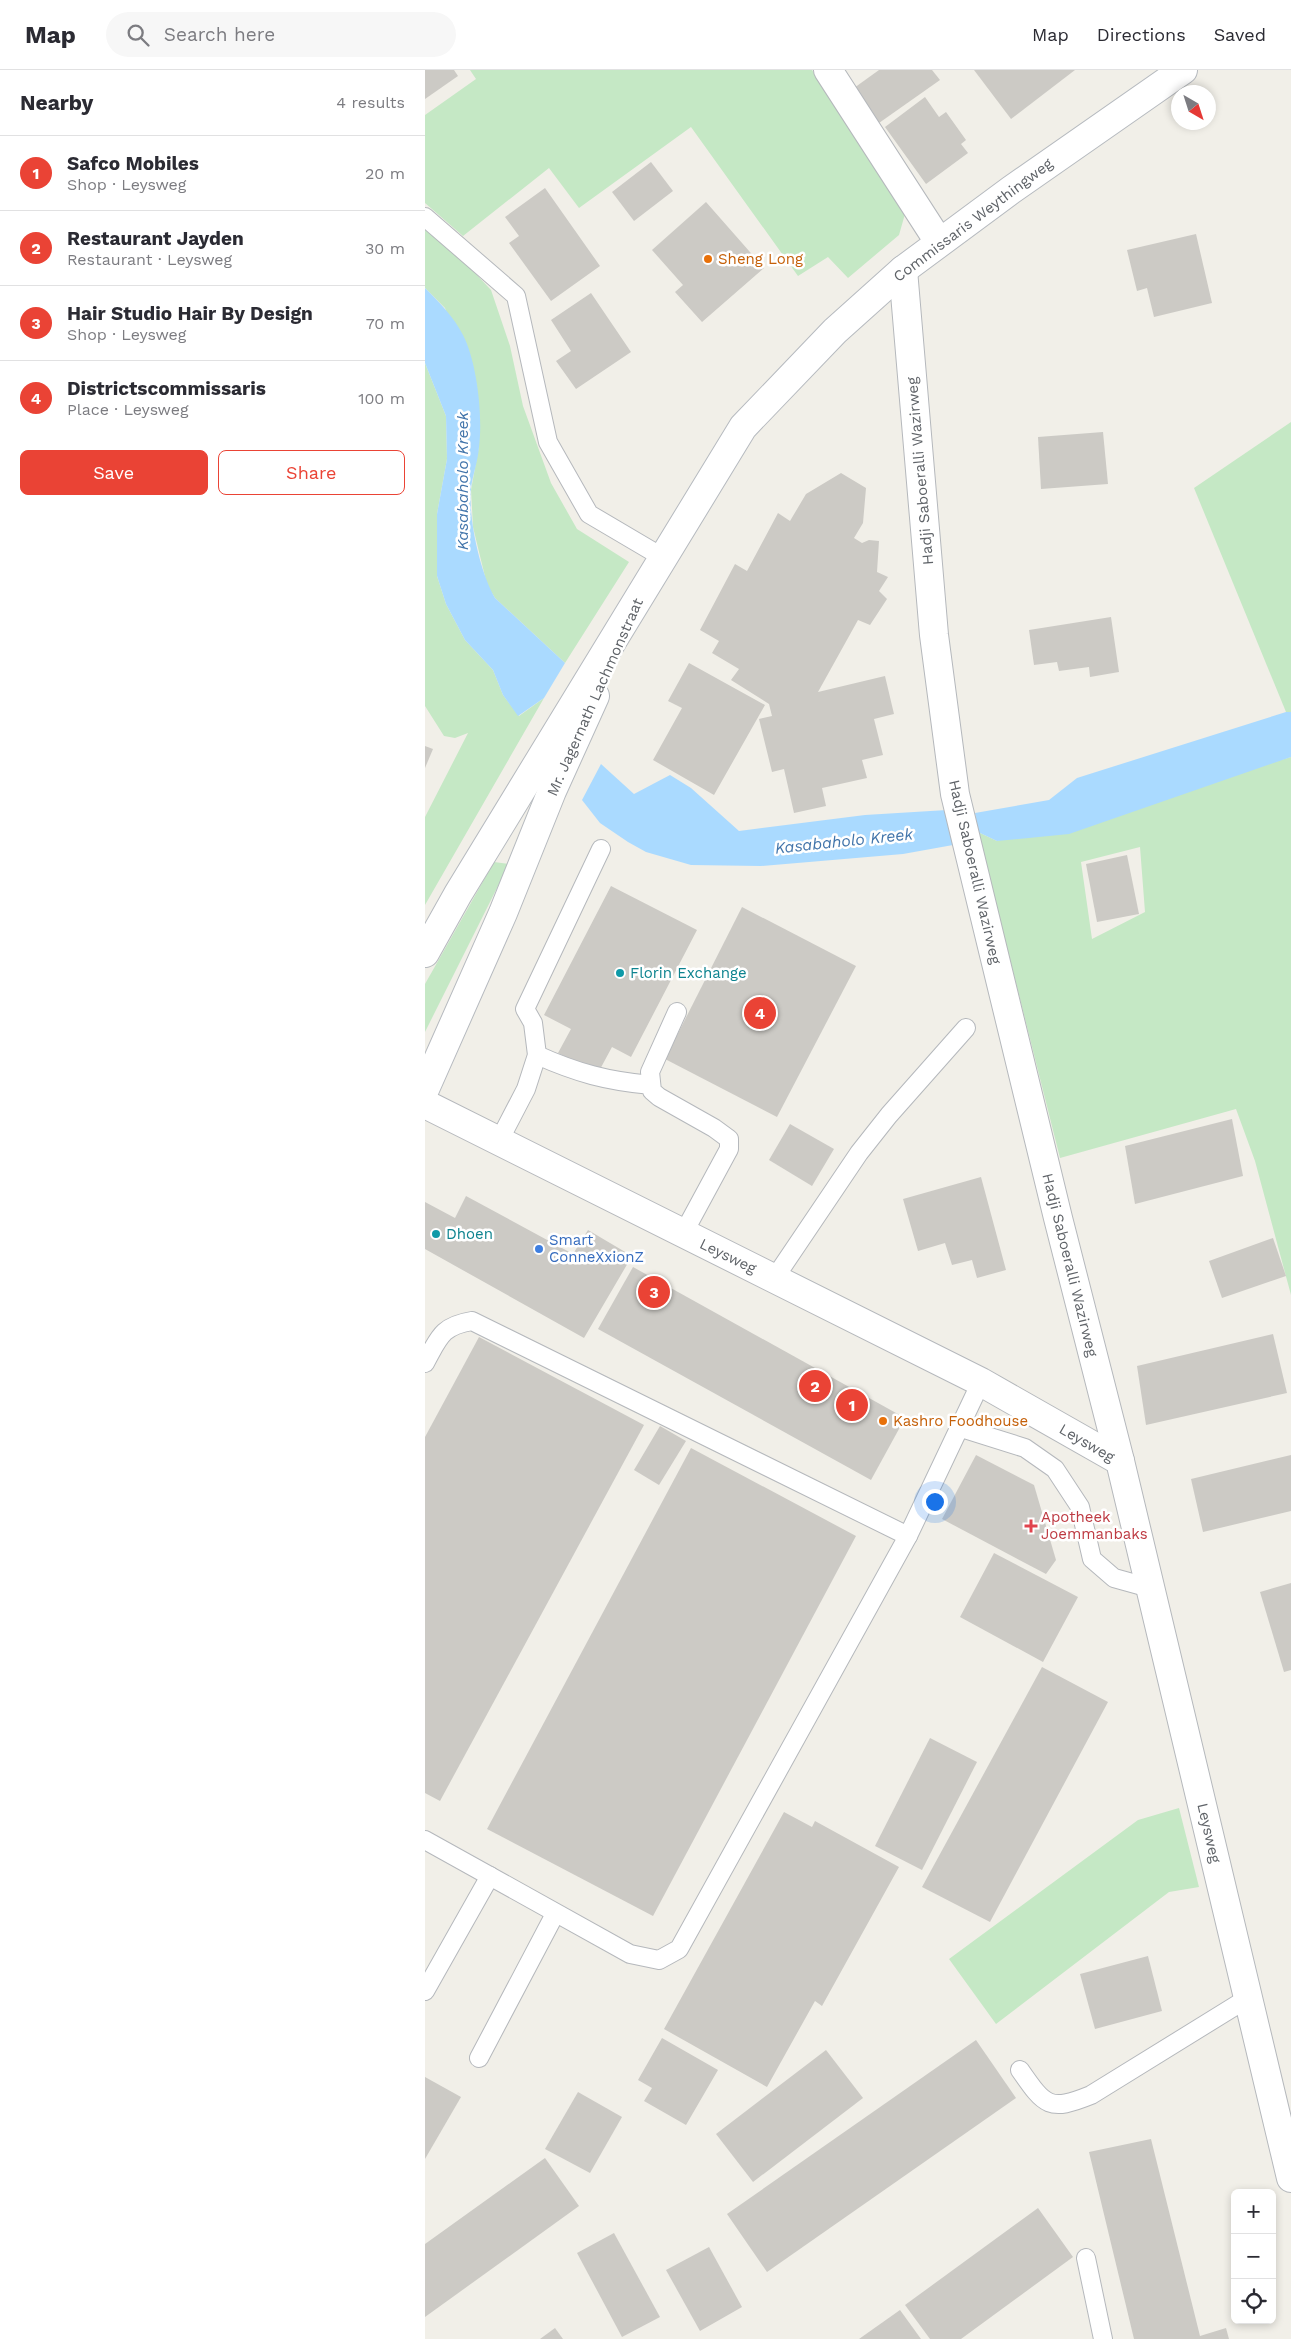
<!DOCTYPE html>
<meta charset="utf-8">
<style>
:root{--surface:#fff;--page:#f7f7f7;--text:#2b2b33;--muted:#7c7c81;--line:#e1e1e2;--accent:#ea4335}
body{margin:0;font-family:"Work Sans",sans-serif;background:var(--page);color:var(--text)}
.controls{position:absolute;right:15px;bottom:15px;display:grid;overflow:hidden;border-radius:8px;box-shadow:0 2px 8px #0003}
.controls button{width:45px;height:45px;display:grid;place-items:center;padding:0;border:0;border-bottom:1px solid var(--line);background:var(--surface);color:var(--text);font:25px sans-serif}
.compass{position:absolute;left:746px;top:15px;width:45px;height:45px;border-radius:50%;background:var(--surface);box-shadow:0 2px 8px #0003;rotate:141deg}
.you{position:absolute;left:509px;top:1431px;width:18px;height:18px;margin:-12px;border:4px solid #fff;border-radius:50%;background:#1a73e8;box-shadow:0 0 0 8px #1a73e833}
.badge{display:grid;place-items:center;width:32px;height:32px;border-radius:50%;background:var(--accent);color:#fff;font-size:16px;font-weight:700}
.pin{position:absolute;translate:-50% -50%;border:2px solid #fff;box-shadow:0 1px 5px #0006}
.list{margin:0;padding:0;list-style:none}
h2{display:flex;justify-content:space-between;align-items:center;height:65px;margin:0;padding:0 20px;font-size:21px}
h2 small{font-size:16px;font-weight:400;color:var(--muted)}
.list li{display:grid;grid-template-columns:32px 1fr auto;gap:15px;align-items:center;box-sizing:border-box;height:75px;padding:0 20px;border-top:1px solid var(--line)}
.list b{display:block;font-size:19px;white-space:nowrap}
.list p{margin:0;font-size:16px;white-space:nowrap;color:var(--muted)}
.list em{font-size:16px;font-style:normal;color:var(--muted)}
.actions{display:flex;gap:10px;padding:15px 20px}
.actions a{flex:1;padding:11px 0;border:1px solid var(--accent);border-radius:8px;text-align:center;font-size:18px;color:var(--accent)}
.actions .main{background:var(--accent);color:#fff}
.icon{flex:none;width:28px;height:28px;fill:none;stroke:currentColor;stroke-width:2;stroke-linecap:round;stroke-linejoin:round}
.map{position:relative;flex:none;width:866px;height:2269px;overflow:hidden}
header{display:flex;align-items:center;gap:30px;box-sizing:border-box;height:70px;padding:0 25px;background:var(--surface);border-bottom:1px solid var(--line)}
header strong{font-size:24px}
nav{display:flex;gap:28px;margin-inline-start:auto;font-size:18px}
.search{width:350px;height:45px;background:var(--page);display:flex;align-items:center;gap:12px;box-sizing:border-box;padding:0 18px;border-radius:28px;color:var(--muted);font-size:19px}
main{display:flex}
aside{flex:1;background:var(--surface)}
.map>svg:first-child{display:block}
</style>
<header>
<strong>Map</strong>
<div class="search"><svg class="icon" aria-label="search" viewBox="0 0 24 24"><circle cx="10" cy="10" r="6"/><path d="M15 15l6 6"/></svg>Search here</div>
<nav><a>Map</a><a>Directions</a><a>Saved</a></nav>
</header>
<main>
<aside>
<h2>Nearby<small>4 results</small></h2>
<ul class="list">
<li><span class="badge">1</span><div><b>Safco Mobiles</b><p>Shop · Leysweg</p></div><em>20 m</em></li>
<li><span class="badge">2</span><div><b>Restaurant Jayden</b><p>Restaurant · Leysweg</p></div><em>30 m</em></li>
<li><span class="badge">3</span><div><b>Hair Studio Hair By Design</b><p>Shop · Leysweg</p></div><em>70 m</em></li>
<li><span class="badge">4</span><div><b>Districtscommissaris</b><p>Place · Leysweg</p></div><em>100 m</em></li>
</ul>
<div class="actions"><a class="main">Save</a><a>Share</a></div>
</aside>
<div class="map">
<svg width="866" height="2269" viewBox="0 0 866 2269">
<rect width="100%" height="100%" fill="#f1efe8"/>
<g fill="#c5e8c5" fill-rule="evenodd">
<path d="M45 0H387L480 144 474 165 423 208 403 187 373 206 266 57 154 138 124 98 38 166 0 133V45L51 9Z"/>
<path d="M0 159 37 189 66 220 85 276 98 336 126 413 152 459 204 492 140 593 70 528 62 515 48 457 46 420 54 376 53 334 20 238 0 218Z"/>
<path d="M0 293 21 346 22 389 12 444V506L21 534 40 570 68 600 78 625 94 646 119 628 0 835V747L43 663 30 668 19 666 0 636Z"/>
<path d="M866 352V642H861L769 418Z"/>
<path d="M866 687V1225L830 1091 811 1039 635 1088 553 762 572 771ZM715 777 720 842 667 869 656 792Z"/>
<path d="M69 792 84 794 0 962V914Z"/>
<path d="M754 1738 774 1817 744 1822 571 1954 524 1889 713 1750Z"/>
</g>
<g fill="#aadaff">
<path d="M0 218C14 232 29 247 38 265 52 292 58 346 54 377 53 391 48 404 46 418 43 448 55 502 70 528L140 593 119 628 93 646 78 625 68 600 40 570 21 534 12 506V444L22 389 21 346 0 293Z"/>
<path d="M861 642H866V687L644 764 572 771 553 762 550 743 624 730 652 708Z"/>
<path d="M176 694 209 724 245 705 266 718 314 761 440 745 522 740 528 775 478 784 336 796 266 795 221 782 203 772 175 753 157 730Z"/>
</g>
<g fill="#cccac5">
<path d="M0 0H29L33 6 0 29Z"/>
<path d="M454 0H507L515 10 454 53 429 18Z"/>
<path d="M549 0H650L586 49Z"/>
<path d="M500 27 514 47 521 42 541 70 536 74 543 83 501 114 460 57Z"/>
<path d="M226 92 248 121 209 151 187 122Z"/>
<path d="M120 118 175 196 126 231 84 173 94 166 80 147Z"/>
<path d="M281 132 339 198 277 252 250 222 258 215 227 180Z"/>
<path d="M771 164 787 233 729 247 722 218 712 221 702 180Z"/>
<path d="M166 223 206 282 151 319 131 291 146 281 126 250Z"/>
<path d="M678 362 683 414 616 419 613 367Z"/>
<path d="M416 403 441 418 438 453 429 468 437 473 444 470 454 471 452 502 463 507 454 521 462 529 445 555 433 550 393 622 460 606 469 644 449 649 458 685 437 690 442 708 397 718 401 736 369 743 359 699 347 702 334 649 347 646 344 634 306 610 314 599 287 583 294 571 275 560 310 494 322 501 353 443 365 451 381 424Z"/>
<path d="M686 547 694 602 665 607 664 597 634 601 632 592 609 595 604 560Z"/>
<path d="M264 593 340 635 289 725 228 690 257 638 243 631Z"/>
<path d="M0 676 8 679 0 698Z"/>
<path d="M702 785 714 844 672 852 661 794Z"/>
<path d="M186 816 272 860 206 987 187 977 173 1003 133 983 146 959 119 945Z"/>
<path d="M317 837 431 896 352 1047 240 989Z"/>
<path d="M807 1049 818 1106 710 1134 700 1076Z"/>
<path d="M365 1054 409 1079 387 1116 344 1090Z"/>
<path d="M556 1107 581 1200 552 1208 547 1190 527 1195 520 1173 493 1181 478 1129Z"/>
<path d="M41 1126 148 1184 163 1160 207 1186 159 1268 0 1179V1132L30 1148Z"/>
<path d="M848 1168 861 1206 797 1228 784 1191Z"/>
<path d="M208 1197 480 1348 446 1410 173 1259Z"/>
<path d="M848 1264 862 1323 721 1355 712 1296Z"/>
<path d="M54 1267 219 1355 15 1731 0 1723V1367Z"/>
<path d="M235 1356 261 1371 234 1415 209 1400Z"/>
<path d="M266 1378 431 1466 228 1846 62 1759Z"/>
<path d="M551 1385 609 1415 631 1490 621 1504 517 1449Z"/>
<path d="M866 1385V1441L778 1462 766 1409Z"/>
<path d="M569 1483 653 1527 618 1592 535 1547Z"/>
<path d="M866 1513V1600L859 1602 835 1522Z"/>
<path d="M617 1597 683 1632 565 1852 497 1817Z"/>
<path d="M505 1668 552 1692 497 1800 450 1776Z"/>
<path d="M359 1742 387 1757 390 1751 474 1797 397 1936 390 1931 342 2017 239 1959Z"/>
<path d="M723 1886 737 1941 670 1959 655 1904Z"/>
<path d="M237 1968 293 2000 261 2055 219 2031 227 2018 213 2010Z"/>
<path d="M551 1970 591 2028 342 2202 302 2144Z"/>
<path d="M401 1980 438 2028 328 2112 291 2064Z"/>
<path d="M0 2007 36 2027 0 2089Z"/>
<path d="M153 2022 197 2047 165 2103 120 2079Z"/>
<path d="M726 2069 775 2266 801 2258 804 2269H709L664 2082Z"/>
<path d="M120 2088 154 2136 0 2247V2174Z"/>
<path d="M613 2138 648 2187 536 2269H505L480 2235Z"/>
<path d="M189 2163 235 2247 197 2267 152 2183Z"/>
<path d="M284 2177 317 2237 275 2261 241 2200Z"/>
<path d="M475 2240 496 2269H434Z"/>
<path d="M130 2258 138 2269H115Z"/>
</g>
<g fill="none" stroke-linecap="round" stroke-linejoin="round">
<defs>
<g id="service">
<path d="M0 147 91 226 123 372 164 444 237 487"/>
<path d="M252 942 225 1002 227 1021 234 1027 289 1058 304 1069V1079L258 1164"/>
<path d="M112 985C152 1003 182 1011 226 1015"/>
<path d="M74 1071 101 1019 112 985 108 953 100 939 176 779"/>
<path d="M349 1209 434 1083 464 1045 541 958"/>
<path d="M0 1293C14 1268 16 1256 47 1251L483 1466"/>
<path d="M533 1357 600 1378 630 1399 655 1437 667 1489 689 1508 725 1518"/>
<path d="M0 1770 205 1884 234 1890 254 1879 483 1466 556 1312"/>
<path d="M0 1921 65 1806"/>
<path d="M54 1988 130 1844"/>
<path d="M595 2000C620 2036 624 2042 666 2025L823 1928"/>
<path d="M661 2188 678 2269"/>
</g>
<g id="minor">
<path d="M403 0 514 172"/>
<path d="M478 200 509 565 530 724 633 1148 695 1391"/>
</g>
<path id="tertiary" d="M0 1034 556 1312 695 1391 866 2108"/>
<g id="secondary">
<path d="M0 883 33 824 318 357 410 261 478 200 586 120 758 0"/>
<path d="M0 1019 78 843 127 721 170 626"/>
</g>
</defs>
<use href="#service" stroke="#b5b8bc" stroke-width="20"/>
<use href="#minor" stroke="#b5b8bc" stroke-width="30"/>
<use href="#tertiary" stroke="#b5b8bc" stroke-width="30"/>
<use href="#secondary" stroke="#b6babf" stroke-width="30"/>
<use href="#service" stroke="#fff" stroke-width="18"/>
<use href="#minor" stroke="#fff" stroke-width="28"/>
<use href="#tertiary" stroke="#fff" stroke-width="28"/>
<use href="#secondary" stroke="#fff" stroke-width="28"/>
</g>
<g fill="#e8710a" stroke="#fff" stroke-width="2">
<circle cx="283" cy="189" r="5"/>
<circle cx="458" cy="1351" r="5"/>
</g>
<g fill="#0f9aa8" stroke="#fff" stroke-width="2">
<circle cx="195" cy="903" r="5"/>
<circle cx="11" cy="1164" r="5"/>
</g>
<circle fill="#3f7fe0" stroke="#fff" stroke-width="2" cx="114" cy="1179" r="5"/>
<path fill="#e0444e" stroke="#fff" stroke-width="2" d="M603.5 1448.5h5v5h5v5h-5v5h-5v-5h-5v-5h5z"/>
<g text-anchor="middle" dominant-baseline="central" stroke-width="5" stroke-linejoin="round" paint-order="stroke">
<g font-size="15" fill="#5f6368" stroke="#fff">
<text transform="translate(548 150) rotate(-37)">Commissaris Weythingweg</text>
<text transform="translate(495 401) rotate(-95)">Hadji Saboeralli Wazirweg</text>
<text transform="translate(170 627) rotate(-66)">Mr. Jagernath Lachmonstraat</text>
<text transform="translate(550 802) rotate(77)">Hadji Saboeralli Wazirweg</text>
<text transform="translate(303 1186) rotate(26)">Leysweg</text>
<text transform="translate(645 1195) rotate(76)">Hadji Saboeralli Wazirweg</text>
<text transform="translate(662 1373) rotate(30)">Leysweg</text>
<text transform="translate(784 1763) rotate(77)">Leysweg</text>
</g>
<g font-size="15" fill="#c56008" stroke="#fff" text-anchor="start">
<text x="293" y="189">Sheng Long</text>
<text x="468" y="1351">Kashro Foodhouse</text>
</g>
<g font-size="15" fill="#0d838f" stroke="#fff" text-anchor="start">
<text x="205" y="903">Florin Exchange</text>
<text x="21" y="1164">Dhoen</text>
</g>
<g font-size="15" fill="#366cbe" stroke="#fff" text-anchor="start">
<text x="124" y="1170">Smart<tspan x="124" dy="17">ConneXxionZ</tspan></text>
</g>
<g font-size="15" fill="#be3a42" stroke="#fff" text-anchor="start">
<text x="616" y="1447">Apotheek<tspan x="616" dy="17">Joemmanbaks</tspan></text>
</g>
<g font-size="16" font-style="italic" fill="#4174aa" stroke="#fff">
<text transform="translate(37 411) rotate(-90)">Kasabaholo Kreek</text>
<text transform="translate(419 771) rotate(-6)">Kasabaholo Kreek</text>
</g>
</g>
</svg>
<div class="controls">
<button>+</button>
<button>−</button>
<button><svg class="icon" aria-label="locate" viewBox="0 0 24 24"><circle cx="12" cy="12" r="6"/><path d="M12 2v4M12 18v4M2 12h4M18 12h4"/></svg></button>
</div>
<svg class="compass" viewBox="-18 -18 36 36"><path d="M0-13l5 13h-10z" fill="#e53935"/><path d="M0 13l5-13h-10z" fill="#7c7c81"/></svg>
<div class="you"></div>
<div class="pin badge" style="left:427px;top:1335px">1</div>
<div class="pin badge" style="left:390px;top:1316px">2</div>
<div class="pin badge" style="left:229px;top:1222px">3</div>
<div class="pin badge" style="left:335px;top:943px">4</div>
</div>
</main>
